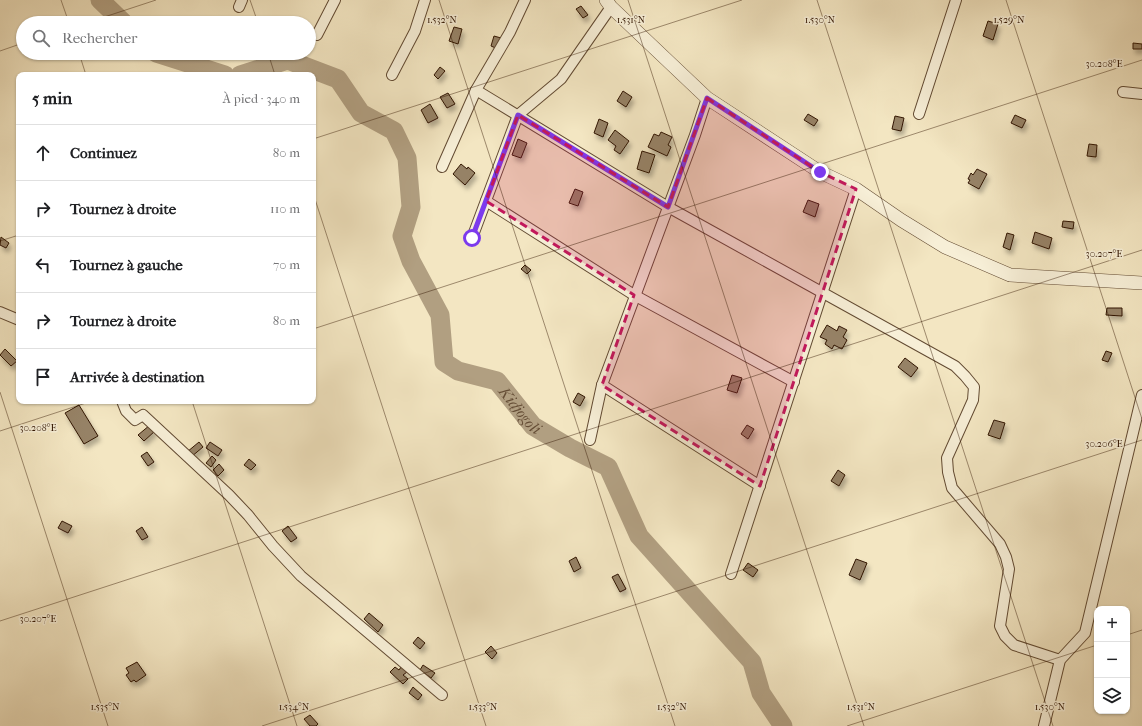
<!DOCTYPE html>
<html lang="fr">
<meta charset="utf-8">
<style>
:root{--surface:#fff;--page:#f2f2f2;--text:#202124;--muted:#757577;--line:#e0e0e0}
body{margin:0;font-family:"IM FELL French Canon",serif;background:var(--page);color:var(--text)}
.controls{position:absolute;right:12px;bottom:12px;display:grid;overflow:hidden;border-radius:8px;box-shadow:0 1px 3px #0004}
.controls button{width:36px;height:36px;display:grid;place-items:center;padding:0;border:0;border-bottom:1px solid var(--line);background:var(--surface);color:var(--text);font:20px sans-serif}
.stop{position:absolute;width:12px;height:12px;margin:-9px;border:3px solid #7c3aed;border-radius:50%;background:#fff}
.stop.end{background:#7c3aed;border-color:#fff;box-shadow:0 1px 4px #0008}
.list{margin:0;padding:0;list-style:none}
h2{display:flex;justify-content:space-between;align-items:center;height:52px;margin:0;padding:0 16px;font-size:17px}
h2 small{font-size:13px;font-weight:400;color:var(--muted)}
.list li{display:grid;grid-template-columns:26px 1fr auto;gap:12px;align-items:center;box-sizing:border-box;height:56px;padding:0 16px;border-top:1px solid var(--line)}
.list b{display:block;font-size:15px;white-space:nowrap}
.list em{font-size:13px;font-style:normal;color:var(--muted)}
.icon{flex:none;width:22px;height:22px;fill:none;stroke:currentColor;stroke-width:2;stroke-linecap:round;stroke-linejoin:round}
.map{position:relative;flex:none;width:1142px;height:726px;overflow:hidden}
.search{position:absolute;background:var(--surface);box-shadow:0 1px 3px #0004;left:16px;top:16px;width:300px;height:44px;display:flex;align-items:center;gap:10px;box-sizing:border-box;padding:0 14px;border-radius:22px;color:var(--muted);font-size:15px}
.panel{position:absolute;background:var(--surface);box-shadow:0 1px 3px #0004;left:16px;top:72px;width:300px;height:332px;border-radius:8px}
.map>svg:first-child{display:block}
</style>
<div class="map">
<svg width="1142" height="726" viewBox="0 0 1142 726">
<defs>
<filter id="shadow"><feDropShadow dx="2.5" dy="4.5" stdDeviation="2" flood-color="#0004"/></filter>
</defs>
<rect width="100%" height="100%" fill="#f3e6c2"/>
<filter id="stains"><feTurbulence type="fractalNoise" baseFrequency=".005" numOctaves="4"/><feColorMatrix values="0 0 0 0 .2 0 0 0 0 .09 0 0 0 0 .02 0 0 0 .5 -.17"/></filter>
<radialGradient id="worn" r=".72"><stop offset=".6" stop-color="#630" stop-opacity="0"/><stop offset="1" stop-color="#630" stop-opacity=".3"/></radialGradient>
<g fill="none" stroke-linecap="round" stroke-linejoin="round">
<g stroke="#b19f81" stroke-width="19">
<path d="M100 0 124 23"/>
<path d="M156 53 225 75"/>
<path id="s1" d="M240 75 288 60 338 79 361 113 394 131 407 158 411 207 402 236 411 261 440 315 444 362 458 371 497 381 533 426 570 448 608 467 639 536 752 662 761 693 783 726"/>
</g>
</g>
<g fill="#968266" stroke="#321602" filter="url(#shadow)">
<path d="M581 6 588 15 583 18 576 9Z"/>
<path d="M988 21 998 24 993 40 983 36Z"/>
<path d="M454 27 462 29 458 44 449 41Z"/>
<path d="M494 36 501 38 498 49 491 46Z"/>
<path d="M1133 43 1142 44V49H1133Z"/>
<path d="M440 67 445 71 438 79 434 75Z"/>
<path d="M623 91 632 97 626 107 617 101Z"/>
<path d="M448 93 455 104 447 108 440 97Z"/>
<path d="M430 104 438 118 428 123 421 110Z"/>
<path d="M808 114 818 120 814 126 804 120Z"/>
<path d="M1015 115 1026 120 1022 128 1011 123Z"/>
<path d="M895 116 904 118 901 131 892 129Z"/>
<path d="M599 119 608 123 603 137 594 133Z"/>
<path d="M615 130 629 141 620 154 614 150 616 146 608 140Z"/>
<path d="M661 132 672 137 668 145 671 147 667 156 648 147 654 134 659 136Z"/>
<path d="M518 139 527 143 521 158 512 155Z"/>
<path d="M1089 144 1097 145 1096 157 1087 156Z"/>
<path d="M642 151 655 155 649 173 637 169Z"/>
<path d="M461 164 467 169 468 167 475 173 465 185 453 174Z"/>
<path d="M977 169 987 174 979 189 968 183 970 180 968 179 971 173 973 175Z"/>
<path d="M575 189 583 192 578 206 569 203Z"/>
<path d="M808 200 819 204 815 217 803 212Z"/>
<path d="M1063 221 1074 222 1073 229 1062 227Z"/>
<path d="M1035 232 1052 238 1049 249 1032 243Z"/>
<path d="M1007 233 1014 235 1010 250 1003 247Z"/>
<path d="M1 237 9 243 6 248 0 245Z"/>
<path d="M525 265 531 270 527 274 521 269Z"/>
<path d="M1107 308H1122V316L1106 315Z"/>
<path d="M827 325 837 331 839 326 847 330 843 337 847 340 842 349 834 345 832 349 825 344 827 340 820 337Z"/>
<path d="M5 349 17 361 11 366 0 355Z"/>
<path d="M1106 351 1112 353 1108 362 1102 360Z"/>
<path d="M905 358 918 368 911 377 898 367Z"/>
<path d="M732 375 742 378 737 393 727 390Z"/>
<path d="M578 393 585 397 580 406 573 402Z"/>
<path d="M79 405 98 436 84 444 65 413Z"/>
<path d="M994 420 1005 423 1000 439 988 435Z"/>
<path d="M150 425 155 431 144 441 138 435Z"/>
<path d="M747 425 754 429 748 439 741 434Z"/>
<path d="M199 442 203 447 191 457 187 452Z"/>
<path d="M210 442 222 450 218 456 206 448Z"/>
<path d="M147 452 154 462 148 466 141 456Z"/>
<path d="M212 456 216 460 211 467 206 463Z"/>
<path d="M249 459 256 465 251 470 244 465Z"/>
<path d="M219 464 224 470 218 476 213 470Z"/>
<path d="M838 470 845 475 839 486 831 481Z"/>
<path d="M62 521 72 526 68 533 58 528Z"/>
<path d="M288 526 297 538 291 542 282 531Z"/>
<path d="M142 527 148 537 142 540 136 531Z"/>
<path d="M576 557 581 568 574 572 569 561Z"/>
<path d="M856 559 867 563 860 580 849 575Z"/>
<path d="M748 563 758 570 753 577 743 570Z"/>
<path d="M618 574 626 589 620 592 612 577Z"/>
<path d="M369 613 383 625 378 632 364 619Z"/>
<path d="M418 637 425 643 420 649 413 643Z"/>
<path d="M491 646 497 653 492 659 485 652Z"/>
<path d="M137 662 146 675 136 682 134 680 131 682 126 675 129 673 126 668Z"/>
<path d="M423 665 435 673 431 678 420 670Z"/>
<path d="M395 667 399 670 401 667 407 672 403 675 408 679 403 684 390 672Z"/>
<path d="M413 687 422 695 418 700 409 693Z"/>
<path d="M310 715 318 724 316 726H310L304 719Z"/>
</g>
<g fill="none" stroke-linecap="round" stroke-linejoin="round">
<defs>
<g id="minor">
<path d="M239 7 242 0"/>
<path d="M317 35 335 0"/>
<path d="M392 75 415 31 425 0"/>
<path d="M476 90 668 207 955 366 965 376 974 387 973 400 947 458 948 472 952 488 1000 544 1006 557 1009 569 1000 626 1005 636 1014 645 1060 660"/>
<path d="M1123 92 1142 94"/>
<path d="M919 114 956 0"/>
<path d="M442 167 476 90 510 32 525 0"/>
<path d="M486 201 634 295 794 382"/>
<path d="M472 238 518 115 561 79 611 7"/>
<path d="M0 312 19 320"/>
<path d="M602 385 760 486"/>
<path d="M122 401 126 411 135 420 143 415 229 495 248 515 273 546 301 576 442 695"/>
<path d="M590 440 602 385 695 135 707 98"/>
<path d="M731 574 856 189"/>
<path d="M1044 726 1060 660 1085 633 1142 395"/>
</g>
<path id="tertiary" d="M606 0 611 7 707 98 820 172 856 189 901 220 945 247 1010 275 1142 283"/>
</defs>
<use href="#minor" stroke="#624a32" stroke-width="12"/>
<use href="#tertiary" stroke="#624a32" stroke-width="14"/>
<use href="#minor" stroke="#f7efd7" stroke-width="10"/>
<use href="#tertiary" stroke="#f7efd7" stroke-width="13"/>
</g>
<g fill="none" stroke-linecap="round" stroke-linejoin="round">
<path stroke="#7c3aed" stroke-width="5" d="M472 238 518 115 668 207 707 98 820 172"/>
</g>
<path fill="#c2185b" fill-opacity="0.2" stroke="#c2185b" stroke-width="3" stroke-dasharray="8 5" stroke-linejoin="round" d="M707 98 820 172 856 189 760 486 602 385 634 295 486 201 518 115 668 207Z"/>
<path fill="none" stroke="#321602" stroke-width="1" stroke-opacity="0.45" d="M61 0 69 23M250 0 258 23M439 0 675 726M628 0 864 726M817 0 1053 726M1006 0 1142 419M86 23 156 0M0 51 23 43M79 53 86 75M268 53 275 75M313 139 742 0M313 193 486 726M0 241 19 235M313 329 1142 60M0 392 108 726M192 401 297 726M0 431 92 401M0 621 1142 250M1127 635 1142 630M262 726 1142 440M847 726 1097 645"/>
<g text-anchor="middle" dominant-baseline="central" stroke-width="3" stroke-linejoin="round" paint-order="stroke">
<g font-size="16" font-style="italic" fill="#654d35" stroke="#f7efd7">
<text stroke="none"><textPath href="#s1" startOffset="521">Kidjogoli</textPath></text>
</g>
</g>
<g font-size="10" text-anchor="middle" fill="#321602" stroke="#f7efd7" stroke-width="3" stroke-linejoin="round" paint-order="stroke">
<text x="442" y="23">1.532°N</text>
<text x="631" y="23">1.531°N</text>
<text x="820" y="23">1.530°N</text>
<text x="1009" y="23">1.529°N</text>
<text x="1104" y="67">30.208°E</text>
<text x="1104" y="257">30.207°E</text>
<text x="38" y="431">30.208°E</text>
<text x="1104" y="447">30.206°E</text>
<text x="38" y="622">30.207°E</text>
<text x="105" y="710">1.535°N</text>
<text x="294" y="710">1.534°N</text>
<text x="483" y="710">1.533°N</text>
<text x="672" y="710">1.532°N</text>
<text x="861" y="710">1.531°N</text>
<text x="1050" y="710">1.530°N</text>
</g>
<rect width="100%" height="100%" filter="url(#stains)"/>
<rect width="100%" height="100%" fill="url(#worn)"/>
</svg>
<div class="controls">
<button>+</button>
<button>−</button>
<button><svg class="icon" aria-label="layers" viewBox="0 0 24 24"><path d="M12 4l9 5-9 5-9-5zM3 14l9 5 9-5"/></svg></button>
</div>
<div class="stop" style="left:472px;top:238px"></div>
<div class="stop end" style="left:820px;top:172px"></div>
<div class="search"><svg class="icon" aria-label="search" viewBox="0 0 24 24"><circle cx="10" cy="10" r="6"/><path d="M15 15l6 6"/></svg>Rechercher</div>
<section class="panel">
<h2>5 min<small>À pied · 340 m</small></h2>
<ul class="list">
<li><svg class="icon" aria-label="ahead" viewBox="0 0 24 24"><path d="M12 20V5M6 11l6-6 6 6"/></svg><div><b>Continuez</b></div><em>80 m</em></li>
<li><svg class="icon" aria-label="right" viewBox="0 0 24 24"><path d="M7 20v-9h11M14 6l5 5-5 5"/></svg><div><b>Tournez à droite</b></div><em>110 m</em></li>
<li><svg class="icon" aria-label="left" viewBox="0 0 24 24"><path d="M17 20v-9H6M10 6l-5 5 5 5"/></svg><div><b>Tournez à gauche</b></div><em>70 m</em></li>
<li><svg class="icon" aria-label="right" viewBox="0 0 24 24"><path d="M7 20v-9h11M14 6l5 5-5 5"/></svg><div><b>Tournez à droite</b></div><em>80 m</em></li>
<li><svg class="icon" aria-label="arrive" viewBox="0 0 24 24"><path d="M6 21V4h12l-3 4 3 4H6"/></svg><div><b>Arrivée à destination</b></div></li>
</ul>
</section>
</div>
